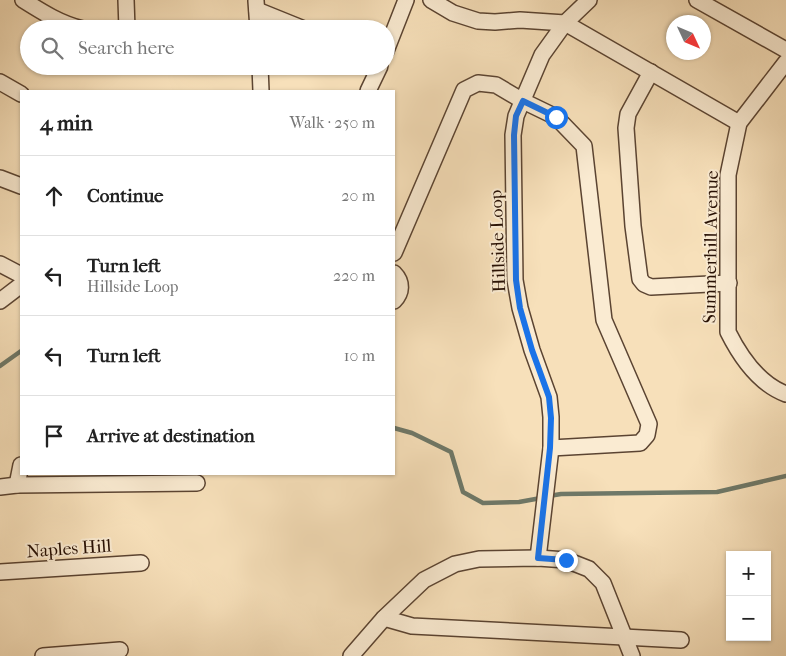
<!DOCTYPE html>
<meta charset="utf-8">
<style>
:root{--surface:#fff;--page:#f6f6f6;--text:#222;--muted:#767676;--line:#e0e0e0}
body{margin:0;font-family:"IM FELL French Canon",serif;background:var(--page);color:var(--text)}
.controls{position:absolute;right:15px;bottom:15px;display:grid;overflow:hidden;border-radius:0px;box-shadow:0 1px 4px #0004}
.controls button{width:45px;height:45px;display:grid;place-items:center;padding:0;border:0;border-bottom:1px solid var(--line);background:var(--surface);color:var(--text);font:25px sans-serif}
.compass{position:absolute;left:666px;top:15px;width:45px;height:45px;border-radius:50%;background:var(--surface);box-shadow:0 1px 4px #0004;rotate:134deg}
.stop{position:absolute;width:15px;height:15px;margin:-11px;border:4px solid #1a73e8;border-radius:50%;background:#fff}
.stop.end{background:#1a73e8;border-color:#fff;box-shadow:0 1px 5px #0008}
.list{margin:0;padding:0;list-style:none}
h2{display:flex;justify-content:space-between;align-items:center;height:65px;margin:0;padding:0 20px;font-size:21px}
h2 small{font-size:16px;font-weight:400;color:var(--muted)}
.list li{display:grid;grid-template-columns:32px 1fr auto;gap:15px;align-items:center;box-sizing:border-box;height:80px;padding:0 20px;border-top:1px solid var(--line)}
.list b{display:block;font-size:19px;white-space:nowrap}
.list p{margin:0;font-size:16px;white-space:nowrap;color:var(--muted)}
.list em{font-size:16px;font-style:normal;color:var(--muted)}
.icon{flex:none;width:28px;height:28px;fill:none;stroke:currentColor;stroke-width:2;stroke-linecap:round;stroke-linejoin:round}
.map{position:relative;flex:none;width:786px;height:656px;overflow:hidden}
.search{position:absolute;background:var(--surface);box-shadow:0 1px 4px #0004;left:20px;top:20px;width:375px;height:55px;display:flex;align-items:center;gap:12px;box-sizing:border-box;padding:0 18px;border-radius:28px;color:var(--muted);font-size:19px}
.panel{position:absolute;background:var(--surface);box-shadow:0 1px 4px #0004;left:20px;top:90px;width:375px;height:385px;border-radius:0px}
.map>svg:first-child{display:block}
</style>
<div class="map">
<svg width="786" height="656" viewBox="0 0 786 656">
<rect width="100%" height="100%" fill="#f7e0ba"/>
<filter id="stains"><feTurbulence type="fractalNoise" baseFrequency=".004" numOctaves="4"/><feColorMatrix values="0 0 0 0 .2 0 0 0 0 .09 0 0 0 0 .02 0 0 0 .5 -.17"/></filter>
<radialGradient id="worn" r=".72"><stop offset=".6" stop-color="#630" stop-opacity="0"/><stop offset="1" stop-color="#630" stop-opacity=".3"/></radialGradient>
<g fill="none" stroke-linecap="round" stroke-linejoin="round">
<g stroke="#6e7868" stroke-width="4.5">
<path d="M0 366 21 351"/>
<path d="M394 428 412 433 451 452 463 492 483 503 519 502 541 498"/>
<path d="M549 496 561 494 717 492 786 476"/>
</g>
<defs>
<g id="street">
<path d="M23 0C42 12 61 24 83 29"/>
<path d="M126 0 127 29"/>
<path d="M431 0 453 13 478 21 495 22 520 20 565 23 739 123"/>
<path d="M697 0 786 50"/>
<path d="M256 1 258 29"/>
<path d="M257 10 304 29"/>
<path d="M386 51 406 0"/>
<path d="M786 62 739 123 728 175V332C740 356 759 384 786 394"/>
<path d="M260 66 261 91"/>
<path d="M651 72 628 114 626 128 633 226 640 279 644 284 651 287 729 283"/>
<path d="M0 82 21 94"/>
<path d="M368 91 380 66"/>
<path d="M0 178 21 186"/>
<path d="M394 253 464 90 478 83 496 85 523 101 556 117 584 146 604 320 649 424 647 435 640 443 551 448"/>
<path d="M0 264 21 275"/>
<path d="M394 273C403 282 402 293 394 301"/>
<path d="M0 301 21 285"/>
<path d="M17 485 21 465"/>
<path d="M0 487 17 485 197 483"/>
<path d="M538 558 551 448V417L549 397 532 350 520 308 515 280 513 135 516 116 542 55 565 23 589 0"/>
<path d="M0 572 141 563"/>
<path d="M384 618 412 626 681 640"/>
<path d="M43 656 120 650"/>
<path d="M351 656 384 618 424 580 455 564 479 559 538 558 566 560 589 569 603 583 632 656"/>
</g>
</defs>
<use href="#street" stroke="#5b4432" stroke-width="18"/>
<use href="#street" stroke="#faebd2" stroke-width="15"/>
</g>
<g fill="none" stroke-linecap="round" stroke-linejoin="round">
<path stroke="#1a73e8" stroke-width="6" d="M556 117 523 101 516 116 514 135 516 280 520 308 532 350 549 397 551 418 550 448 538 558 566 560"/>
</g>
<g text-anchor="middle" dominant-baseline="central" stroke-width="4" stroke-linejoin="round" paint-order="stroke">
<g font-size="18" fill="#271004" stroke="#faebd2">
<text transform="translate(498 241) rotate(-92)">Hillside Loop</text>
<text transform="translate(711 247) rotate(-89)">Summerhill Avenue</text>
<text transform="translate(69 549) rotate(-4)">Naples Hill</text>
</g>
</g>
<rect width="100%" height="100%" filter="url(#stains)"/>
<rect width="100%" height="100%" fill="url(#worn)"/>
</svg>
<div class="controls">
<button>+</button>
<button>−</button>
</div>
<svg class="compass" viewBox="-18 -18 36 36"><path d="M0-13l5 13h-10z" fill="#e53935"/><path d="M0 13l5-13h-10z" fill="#767676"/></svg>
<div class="stop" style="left:556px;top:117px"></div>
<div class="stop end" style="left:566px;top:560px"></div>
<div class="search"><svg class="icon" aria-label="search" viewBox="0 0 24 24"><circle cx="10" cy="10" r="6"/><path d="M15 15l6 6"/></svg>Search here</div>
<section class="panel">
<h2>4 min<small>Walk · 250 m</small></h2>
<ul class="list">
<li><svg class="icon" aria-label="ahead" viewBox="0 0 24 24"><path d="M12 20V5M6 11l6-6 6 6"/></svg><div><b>Continue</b></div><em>20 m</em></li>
<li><svg class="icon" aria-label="left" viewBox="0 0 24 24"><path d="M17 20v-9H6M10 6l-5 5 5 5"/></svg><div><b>Turn left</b><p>Hillside Loop</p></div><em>220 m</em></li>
<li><svg class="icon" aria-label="left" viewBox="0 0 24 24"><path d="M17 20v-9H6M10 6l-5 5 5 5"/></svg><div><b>Turn left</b></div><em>10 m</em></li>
<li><svg class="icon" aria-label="arrive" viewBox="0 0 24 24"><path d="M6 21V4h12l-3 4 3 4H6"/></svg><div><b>Arrive at destination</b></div></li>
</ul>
</section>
</div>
